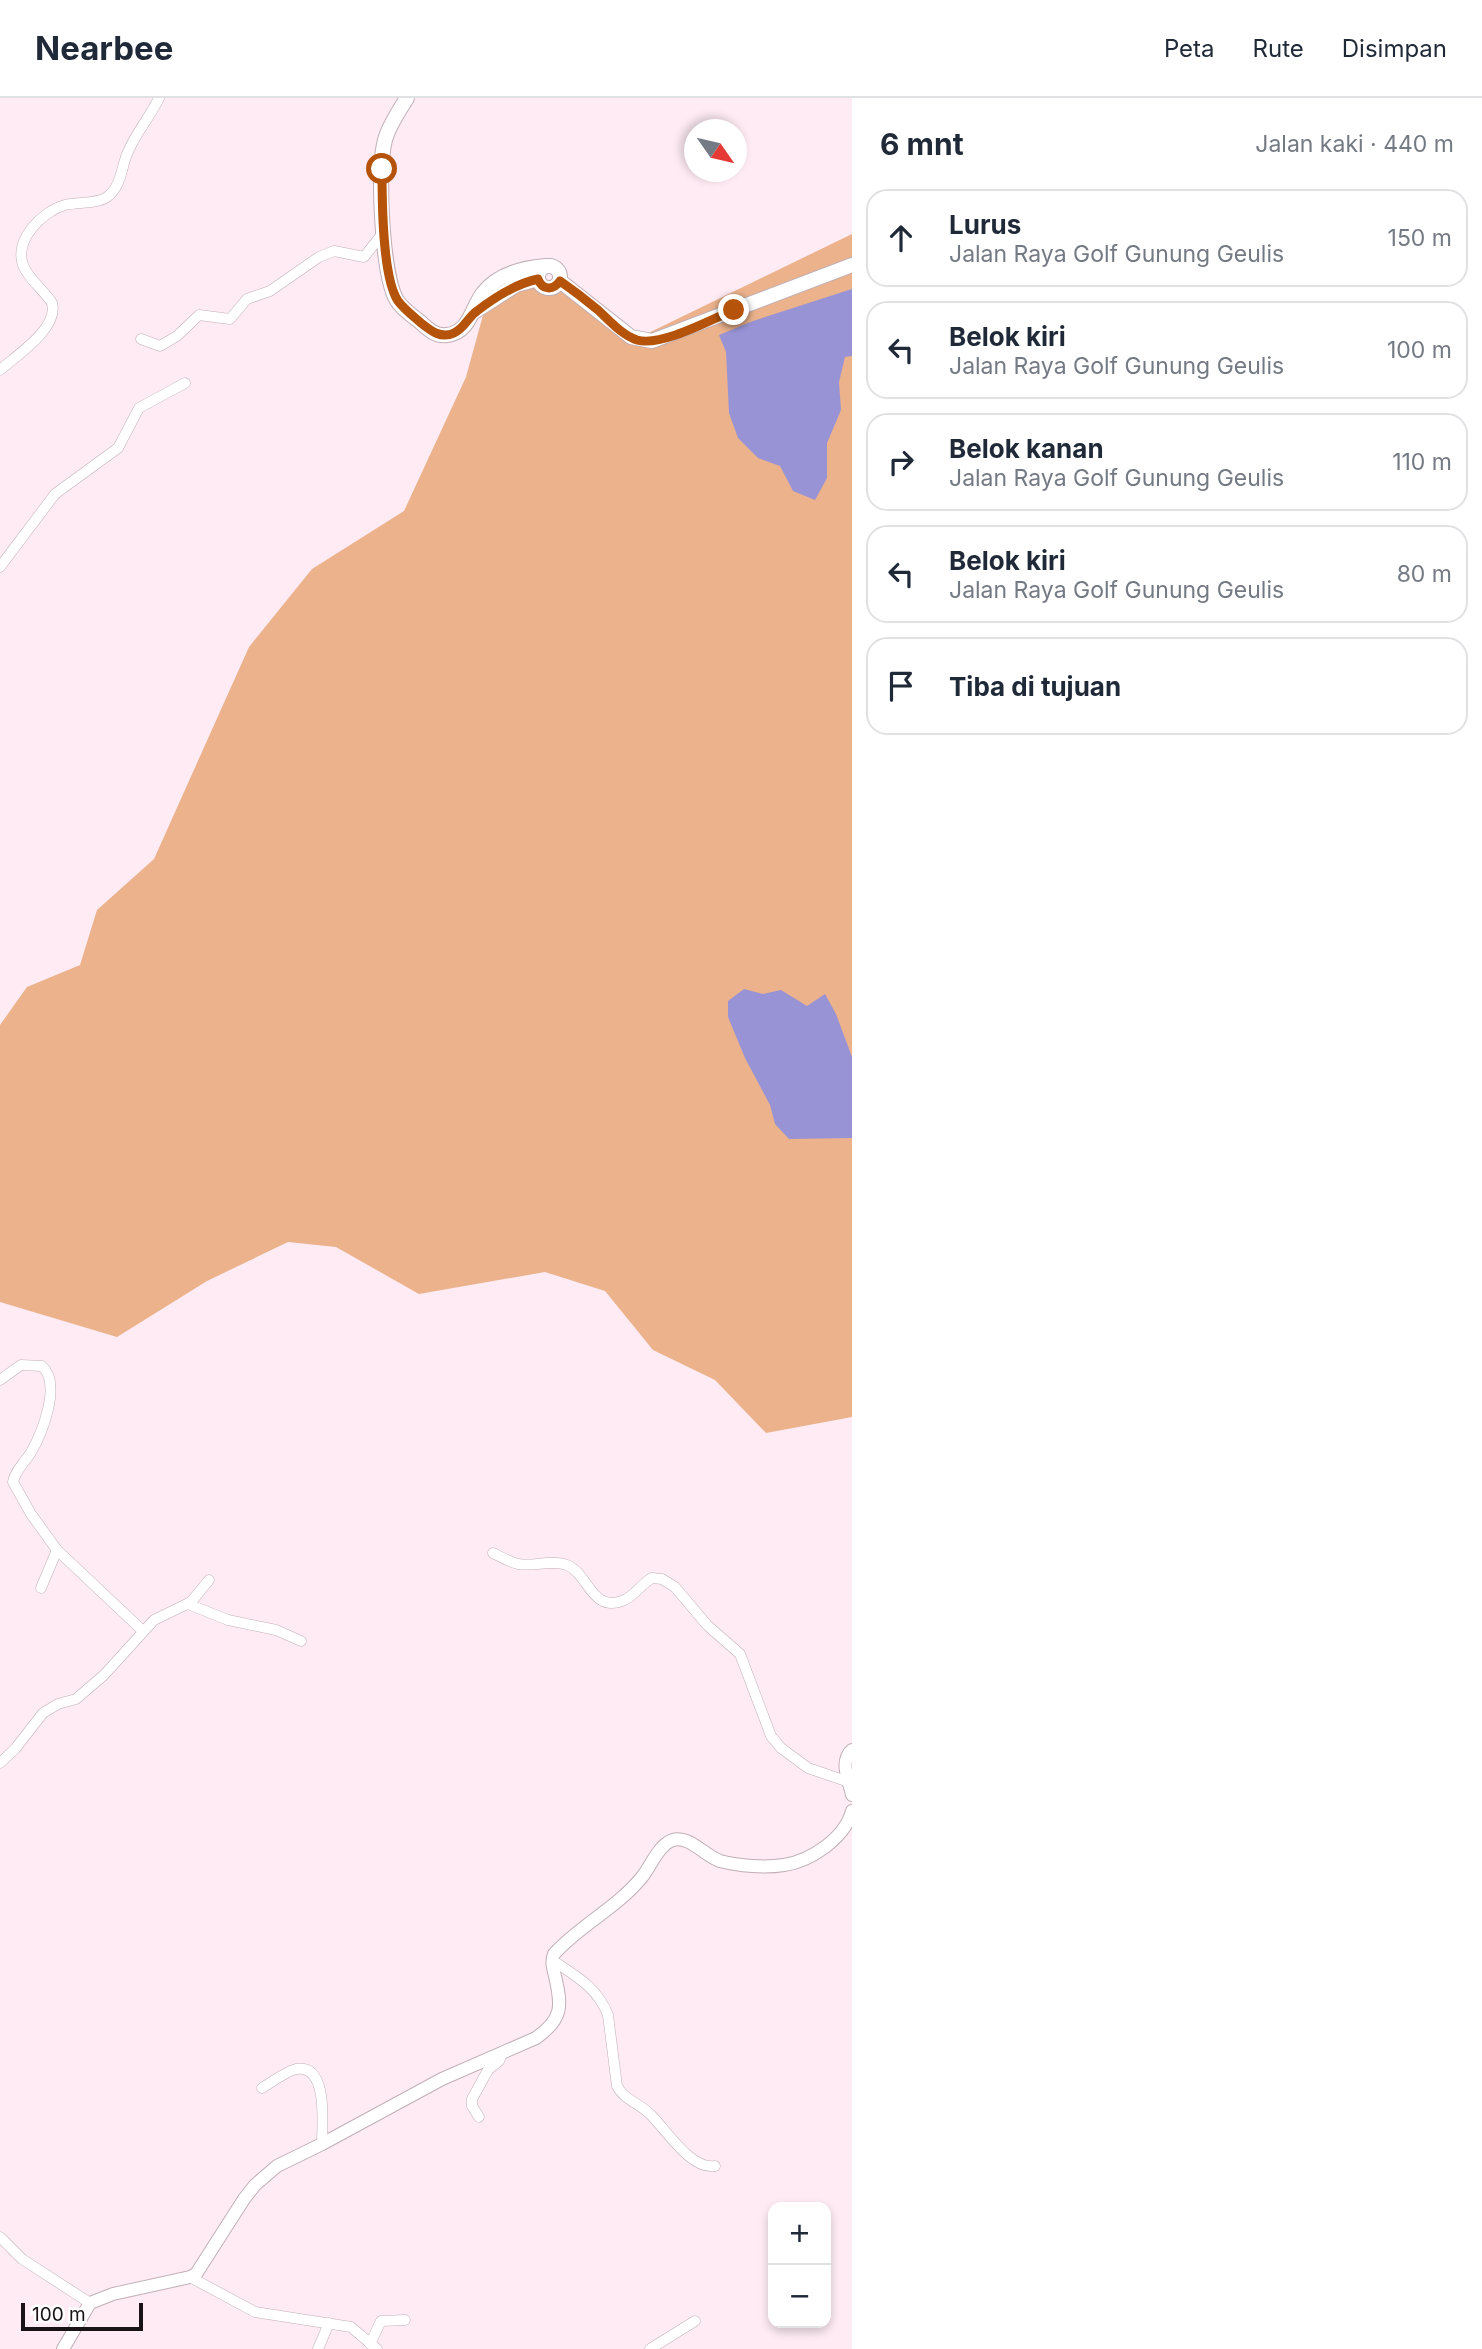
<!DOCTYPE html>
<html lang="id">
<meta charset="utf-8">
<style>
:root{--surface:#fff;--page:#f2f2f3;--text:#1f2937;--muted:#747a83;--line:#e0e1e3}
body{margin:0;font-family:Inter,sans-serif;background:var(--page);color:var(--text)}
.controls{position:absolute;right:21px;bottom:21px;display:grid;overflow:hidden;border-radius:14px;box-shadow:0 4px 10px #0003}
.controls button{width:63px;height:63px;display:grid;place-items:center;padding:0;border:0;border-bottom:2px solid var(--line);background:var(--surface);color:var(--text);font:35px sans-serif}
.compass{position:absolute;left:684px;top:21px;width:63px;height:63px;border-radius:50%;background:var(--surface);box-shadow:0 4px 10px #0003;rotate:124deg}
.scale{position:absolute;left:21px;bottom:18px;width:122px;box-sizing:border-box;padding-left:7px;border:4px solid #191316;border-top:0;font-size:19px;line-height:24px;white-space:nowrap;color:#191316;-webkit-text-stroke:5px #fefefe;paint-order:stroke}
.stop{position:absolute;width:21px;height:21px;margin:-16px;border:5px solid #b45309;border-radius:50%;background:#fff}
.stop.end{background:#b45309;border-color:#fff;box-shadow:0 2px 7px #0008}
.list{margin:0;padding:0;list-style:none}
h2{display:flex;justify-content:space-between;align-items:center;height:91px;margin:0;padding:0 28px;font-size:30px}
h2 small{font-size:23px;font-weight:400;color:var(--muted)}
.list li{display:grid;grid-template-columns:46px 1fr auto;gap:21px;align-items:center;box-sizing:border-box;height:98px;margin:0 14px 14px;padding:0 14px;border:2px solid var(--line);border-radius:21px}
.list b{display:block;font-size:26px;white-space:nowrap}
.list p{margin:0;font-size:23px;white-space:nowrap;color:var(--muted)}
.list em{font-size:23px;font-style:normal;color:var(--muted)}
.icon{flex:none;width:38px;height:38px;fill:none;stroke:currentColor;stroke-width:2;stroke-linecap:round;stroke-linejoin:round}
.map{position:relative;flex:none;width:852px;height:2251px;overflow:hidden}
header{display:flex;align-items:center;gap:42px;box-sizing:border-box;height:98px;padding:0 35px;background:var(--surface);border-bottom:2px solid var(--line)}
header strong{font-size:33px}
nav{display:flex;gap:38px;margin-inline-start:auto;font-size:24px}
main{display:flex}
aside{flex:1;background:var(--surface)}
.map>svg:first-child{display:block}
</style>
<header>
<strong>Nearbee</strong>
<nav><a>Peta</a><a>Rute</a><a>Disimpan</a></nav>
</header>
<main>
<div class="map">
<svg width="852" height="2251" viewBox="0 0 852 2251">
<rect width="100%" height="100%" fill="#feebf3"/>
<path fill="#ebb28c" d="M852 136V1319L766 1335 715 1282 653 1252 605 1193 545 1174 419 1196 336 1149 288 1144 207 1183 117 1239 0 1204V927L27 889 80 867 97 812 154 761 249 549 312 471 404 413 466 279 488 199 513 180 562 191 634 242Z"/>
<g fill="#9893d5">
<path d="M852 191V258L845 259 839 284 841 312 827 345V380L815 402 793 393 780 368 758 360 738 340 729 315 726 254 719 237 753 223Z"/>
<path d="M744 891 763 896 781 892 807 908 825 896 836 916 852 959V1040L789 1041 775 1026 770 1007 745 960 728 919V903Z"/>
</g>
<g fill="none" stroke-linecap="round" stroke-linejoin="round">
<defs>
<g id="minor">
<path d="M141 241 160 248 177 238 199 217 230 221 247 201 270 193 319 159 334 153 364 159 383 135"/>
<path d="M0 272C17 257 59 230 52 205 44 192 28 181 23 167 14 141 43 113 65 107 78 104 97 106 107 99 121 89 121 71 127 56 135 36 150 19 159 0"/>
<path d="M0 469 55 396 118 350 139 310 185 285"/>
<path d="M0 1282 21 1267 42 1268C62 1286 42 1336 30 1356 24 1365 15 1373 13 1384L31 1416 57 1452"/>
<path d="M493 1455C501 1459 510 1464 518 1466 534 1469 552 1461 567 1467 588 1475 591 1514 622 1503 634 1499 641 1486 652 1480L662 1481 675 1489 707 1527 740 1556 771 1638 781 1650 808 1670 849 1684"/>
<path d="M41 1490 57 1452 143 1533"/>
<path d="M188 1506 228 1522 276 1532 301 1543"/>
<path d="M0 1665 15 1651 43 1615 58 1606 76 1601 104 1577 154 1522 191 1504 209 1482"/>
<path d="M552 1862C576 1878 597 1889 608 1917L617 1988C624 2002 641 2006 651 2017 667 2033 691 2072 715 2068"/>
<path d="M262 1990C272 1984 285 1974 296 1971 329 1965 322 2028 322 2046"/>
<path d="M479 2019 472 2008V2001L488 1972 499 1963 502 1956"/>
<path d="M0 2139 22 2161 90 2205"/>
<path d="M190 2179 255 2214 351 2229 377 2251"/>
<path d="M370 2246 381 2223 405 2222"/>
<path d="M318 2251 329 2225"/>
<path d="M650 2251 695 2223"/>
</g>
<g id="tertiary">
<path d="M852 1652C839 1664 849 1682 852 1697"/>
<path d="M63 2251 90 2205 113 2196 190 2179 196 2176 244 2101 255 2087 277 2068 322 2046 442 1981 536 1940C563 1921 562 1908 555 1878 553 1870 551 1864 554 1856 580 1827 617 1810 642 1779 651 1768 659 1746 673 1742 689 1737 705 1758 720 1763 739 1768 765 1770 784 1767 811 1763 845 1740 852 1713"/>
</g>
<g id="secondary">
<path d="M407 0C399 13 389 27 385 42 377 72 382 174 396 201 401 210 411 217 419 223 427 230 435 239 447 237 470 234 471 211 483 195 498 176 522 170 545 168"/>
<circle cx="549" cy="179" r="11"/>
<path d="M560 183 631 239 652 243 852 167"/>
<path d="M474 214 516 187 538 181"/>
</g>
</defs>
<use href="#minor" stroke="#c0afb6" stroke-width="11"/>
<use href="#tertiary" stroke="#c0afb6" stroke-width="14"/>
<use href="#secondary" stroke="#c0afb6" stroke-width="16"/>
<use href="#minor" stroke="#fff" stroke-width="10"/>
<use href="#tertiary" stroke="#fff" stroke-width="12"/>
<use href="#secondary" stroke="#fff" stroke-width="14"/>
</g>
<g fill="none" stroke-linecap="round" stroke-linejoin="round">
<path stroke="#b45309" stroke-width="9" d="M382 71C382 101 382 179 398 203 404 211 413 218 421 225 431 233 441 241 454 235 465 230 468 219 477 213 495 199 515 186 538 181 542 192 553 193 560 183 573 192 586 202 598 212 610 223 622 237 637 242 661 249 710 222 734 212"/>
</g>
</svg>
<div class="controls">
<button>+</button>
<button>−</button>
</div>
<svg class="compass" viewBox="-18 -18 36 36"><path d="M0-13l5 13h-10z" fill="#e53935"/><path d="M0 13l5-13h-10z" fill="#747a83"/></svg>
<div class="scale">100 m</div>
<div class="stop" style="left:382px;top:71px"></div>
<div class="stop end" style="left:734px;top:212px"></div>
</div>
<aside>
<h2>6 mnt<small>Jalan kaki · 440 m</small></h2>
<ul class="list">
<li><svg class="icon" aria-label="ahead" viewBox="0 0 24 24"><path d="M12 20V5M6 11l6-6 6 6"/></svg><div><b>Lurus</b><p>Jalan Raya Golf Gunung Geulis</p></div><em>150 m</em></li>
<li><svg class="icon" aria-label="left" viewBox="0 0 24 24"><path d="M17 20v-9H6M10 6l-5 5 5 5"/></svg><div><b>Belok kiri</b><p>Jalan Raya Golf Gunung Geulis</p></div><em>100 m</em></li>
<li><svg class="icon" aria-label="right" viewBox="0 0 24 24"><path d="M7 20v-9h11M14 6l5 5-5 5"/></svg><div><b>Belok kanan</b><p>Jalan Raya Golf Gunung Geulis</p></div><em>110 m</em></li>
<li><svg class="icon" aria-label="left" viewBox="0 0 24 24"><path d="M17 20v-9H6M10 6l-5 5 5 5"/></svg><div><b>Belok kiri</b><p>Jalan Raya Golf Gunung Geulis</p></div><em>80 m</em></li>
<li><svg class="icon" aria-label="arrive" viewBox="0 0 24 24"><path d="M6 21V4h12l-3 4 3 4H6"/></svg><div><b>Tiba di tujuan</b></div></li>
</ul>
</aside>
</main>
